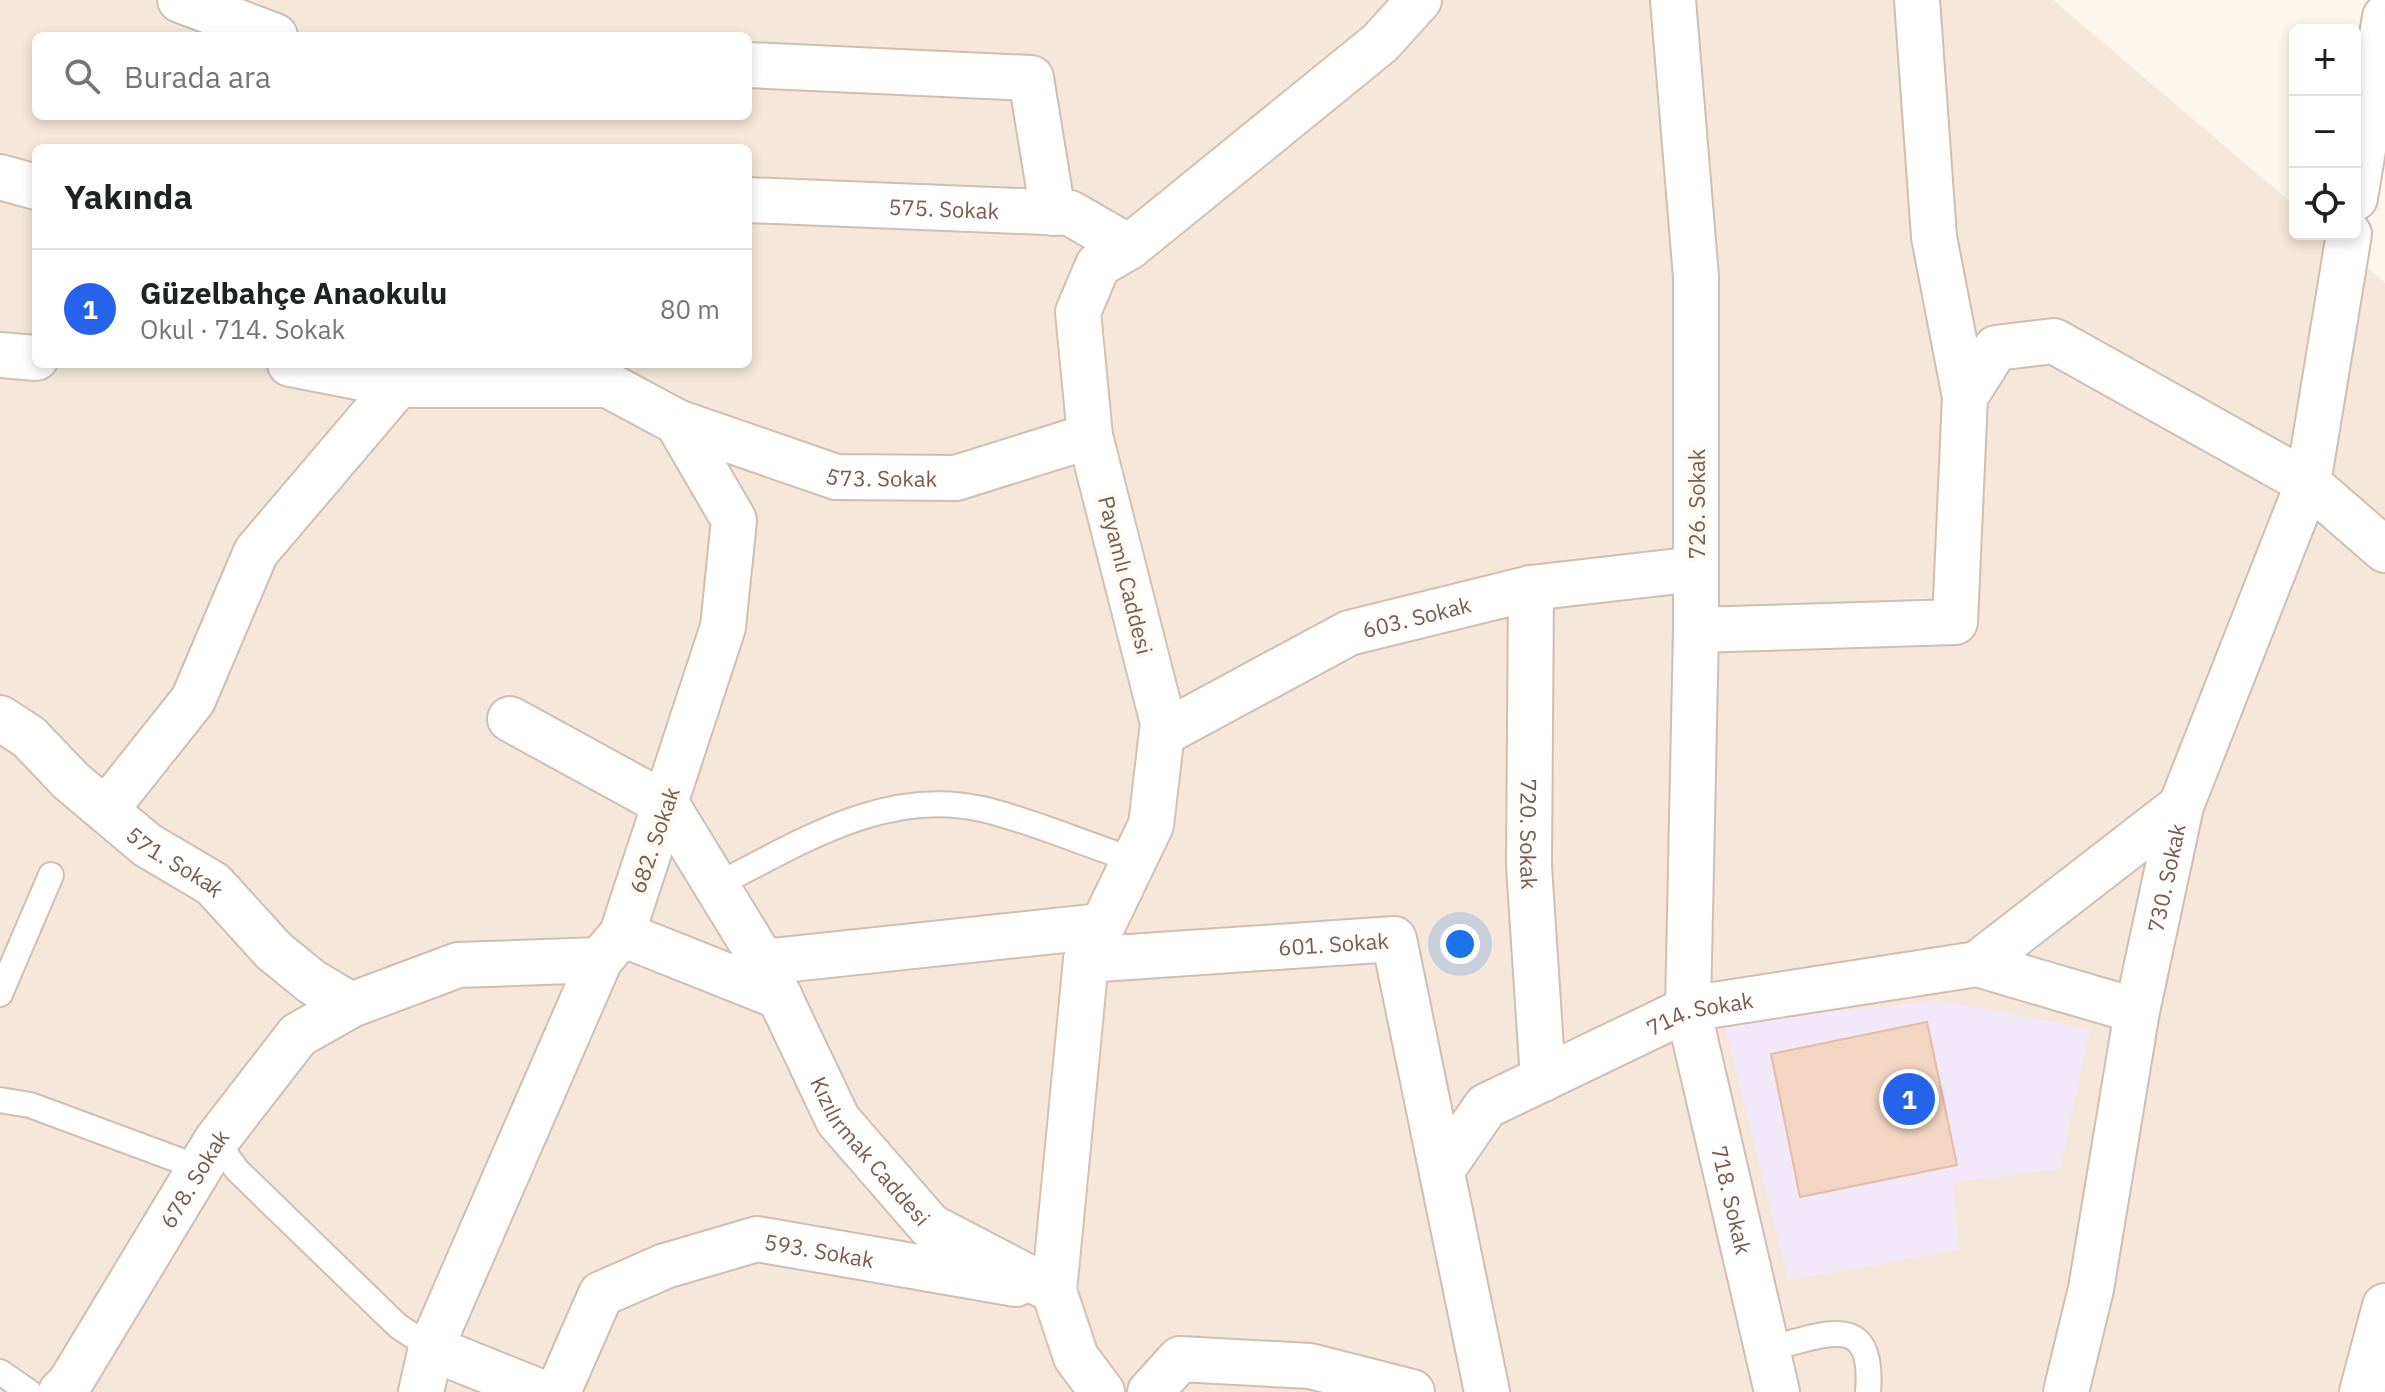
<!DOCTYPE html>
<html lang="tr">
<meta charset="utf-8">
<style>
:root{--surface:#fff;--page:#f2f2f2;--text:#202124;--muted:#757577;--line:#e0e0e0;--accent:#2563eb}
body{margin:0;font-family:"IBM Plex Sans",sans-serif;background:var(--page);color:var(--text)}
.controls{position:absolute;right:24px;top:24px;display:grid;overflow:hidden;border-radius:12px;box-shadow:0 4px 12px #0003}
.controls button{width:72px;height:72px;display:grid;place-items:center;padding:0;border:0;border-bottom:2px solid var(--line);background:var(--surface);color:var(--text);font:40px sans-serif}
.you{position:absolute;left:1460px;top:944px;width:28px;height:28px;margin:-20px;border:6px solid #fff;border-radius:50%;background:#1a73e8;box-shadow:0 0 0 12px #1a73e833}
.badge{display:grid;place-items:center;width:52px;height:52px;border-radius:50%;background:var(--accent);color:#fff;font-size:26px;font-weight:700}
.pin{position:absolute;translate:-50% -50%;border:4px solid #fff;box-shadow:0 2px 8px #0006}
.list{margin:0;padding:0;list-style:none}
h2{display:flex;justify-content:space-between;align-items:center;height:104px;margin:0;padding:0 32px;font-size:34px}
h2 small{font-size:26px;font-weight:400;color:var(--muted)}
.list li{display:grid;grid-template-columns:52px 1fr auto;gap:24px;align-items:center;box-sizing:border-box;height:120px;padding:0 32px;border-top:2px solid var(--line)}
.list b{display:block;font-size:30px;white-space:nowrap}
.list p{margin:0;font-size:26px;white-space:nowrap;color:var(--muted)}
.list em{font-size:26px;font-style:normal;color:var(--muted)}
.icon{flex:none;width:44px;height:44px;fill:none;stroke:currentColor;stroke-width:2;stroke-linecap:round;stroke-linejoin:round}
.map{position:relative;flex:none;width:2385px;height:1392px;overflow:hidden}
.search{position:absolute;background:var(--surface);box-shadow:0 4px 12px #0003;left:32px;top:32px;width:720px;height:88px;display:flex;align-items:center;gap:20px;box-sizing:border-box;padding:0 28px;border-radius:12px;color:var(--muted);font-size:30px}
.panel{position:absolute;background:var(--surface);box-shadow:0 4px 12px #0003;left:32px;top:144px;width:720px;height:224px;border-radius:12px}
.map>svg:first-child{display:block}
</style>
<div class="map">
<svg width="2385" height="1392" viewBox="0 0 2385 1392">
<rect width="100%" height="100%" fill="#fdf6ec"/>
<path fill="#f5e8da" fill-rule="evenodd" d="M0 0H2053L2295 206V234H2328L2385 283V1392H0ZM36 36H748V116H36ZM36 148H748V364H36Z"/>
<path fill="#f3e8fa" d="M1942 1001 2090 1029 2060 1169 1953 1182 1959 1250 1788 1280 1724 1022Z"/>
<path fill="#f3d5c3" stroke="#e6bba3" stroke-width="2" d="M1927 1022 1957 1165 1800 1197 1771 1054Z"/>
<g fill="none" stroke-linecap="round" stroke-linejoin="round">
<defs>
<g id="lane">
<path d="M717 885C800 843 885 787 982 809 1033 821 1084 844 1134 860"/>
<path d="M0 994 51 875"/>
<path d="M0 1100 30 1105 200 1168"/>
<path d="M216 1141 237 1170 398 1326 431 1348"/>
<path d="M1767 1349C1823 1336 1875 1308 1868 1392"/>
<path d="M0 1372 29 1392"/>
</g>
<g id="street">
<path d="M180 0 275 36"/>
<path id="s1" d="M1673 0 1696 277V630L1688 1009 1777 1392"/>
<path d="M1917 0 1934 237 1965 397"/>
<path d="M748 65 1031 78 1053 213"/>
<path d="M0 177 36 187"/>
<path d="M2355 198 2385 17"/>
<path id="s2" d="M748 200 1070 213 1129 247"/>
<path d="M0 355 36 358"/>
<path d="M290 364 398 385H608L677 422 734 520 723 627 622 934 600 960 431 1348 421 1392"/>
<path id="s3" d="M677 422 836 477 956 478 1090 436"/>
<path id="s4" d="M1531 588 1529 866 1543 1079"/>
<path d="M1696 630 1955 622 1965 397 1996 348 2054 341 2308 483 2385 550"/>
<path id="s5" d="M0 718 29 737 71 781 147 845 213 884 274 951 312 982 351 1005"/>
<path id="s6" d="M510 719 667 805 763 962 838 1120 930 1226 1054 1291"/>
<path id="s7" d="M1162 734 1349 633 1531 588 1696 569"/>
<path d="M107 808 193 700 256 552 398 385"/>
<path d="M622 934 780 997"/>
<path id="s8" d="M1086 960 1394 939 1487 1392"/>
<path d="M763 962 1101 926"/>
<path d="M1977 964 2137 1011"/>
<path id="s9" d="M1442 1170 1486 1106 1688 1009 1977 964 2181 806"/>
<path d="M431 1348 540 1392"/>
<path id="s10" d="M61 1392 70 1383 216 1141 298 1035 351 1005 458 965 600 960"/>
<path id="s11" d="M558 1392 601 1294 665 1266 757 1239 1016 1284"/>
<path d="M1150 1392 1180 1359 1310 1366 1412 1392"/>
<path id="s12" d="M2066 1392 2091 1289 2137 1011 2181 806 2308 483 2349 234"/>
<path d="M2362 1392 2385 1306"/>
</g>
<path id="secondary" d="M1102 1392 1076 1357 1054 1291 1086 960 1151 825 1163 723 1090 436 1078 312 1098 265 1129 247 1380 43 1419 0"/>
</defs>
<use href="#lane" stroke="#d1beb0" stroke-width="28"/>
<use href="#street" stroke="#d1beb0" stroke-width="48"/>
<use href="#secondary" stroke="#d6c0b0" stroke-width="48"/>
<use href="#lane" stroke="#fff" stroke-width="24"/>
<use href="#street" stroke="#fff" stroke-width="44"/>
<use href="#secondary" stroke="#fff" stroke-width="44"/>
</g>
<g text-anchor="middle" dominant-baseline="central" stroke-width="8" stroke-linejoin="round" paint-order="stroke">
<g font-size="22" fill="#7a5c4d" stroke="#fffaf3">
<text stroke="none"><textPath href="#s2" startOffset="196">575. Sokak</textPath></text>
<text stroke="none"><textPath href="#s3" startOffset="214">573. Sokak</textPath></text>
<text transform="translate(1696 504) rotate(-90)">726. Sokak</text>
<text transform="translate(1126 575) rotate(76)">Payamlı Caddesi</text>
<text stroke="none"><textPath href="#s7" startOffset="282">603. Sokak</textPath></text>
<text stroke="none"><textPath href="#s4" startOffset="246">720. Sokak</textPath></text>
<text transform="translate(654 840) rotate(-71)">682. Sokak</text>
<text stroke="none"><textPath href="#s5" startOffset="228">571. Sokak</textPath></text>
<text stroke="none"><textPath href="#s12" startOffset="524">730. Sokak</textPath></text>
<text stroke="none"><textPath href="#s8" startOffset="248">601. Sokak</textPath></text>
<text stroke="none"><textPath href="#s9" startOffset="312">714. Sokak</textPath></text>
<text stroke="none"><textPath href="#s6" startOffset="582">Kızılırmak Caddesi</textPath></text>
<text stroke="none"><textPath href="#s10" startOffset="252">678. Sokak</textPath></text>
<text stroke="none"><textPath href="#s1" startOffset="1206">718. Sokak</textPath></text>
<text stroke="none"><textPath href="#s11" startOffset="336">593. Sokak</textPath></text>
</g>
</g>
</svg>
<div class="controls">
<button>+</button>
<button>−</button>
<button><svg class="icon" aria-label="locate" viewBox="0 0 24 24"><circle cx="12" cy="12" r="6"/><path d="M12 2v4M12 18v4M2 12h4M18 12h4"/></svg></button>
</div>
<div class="you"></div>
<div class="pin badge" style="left:1909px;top:1099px">1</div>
<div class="search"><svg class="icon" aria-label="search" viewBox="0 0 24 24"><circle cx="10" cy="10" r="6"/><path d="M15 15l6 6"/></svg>Burada ara</div>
<section class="panel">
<h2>Yakında<small></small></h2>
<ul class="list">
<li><span class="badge">1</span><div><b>Güzelbahçe Anaokulu</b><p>Okul · 714. Sokak</p></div><em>80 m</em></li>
</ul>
</section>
</div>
